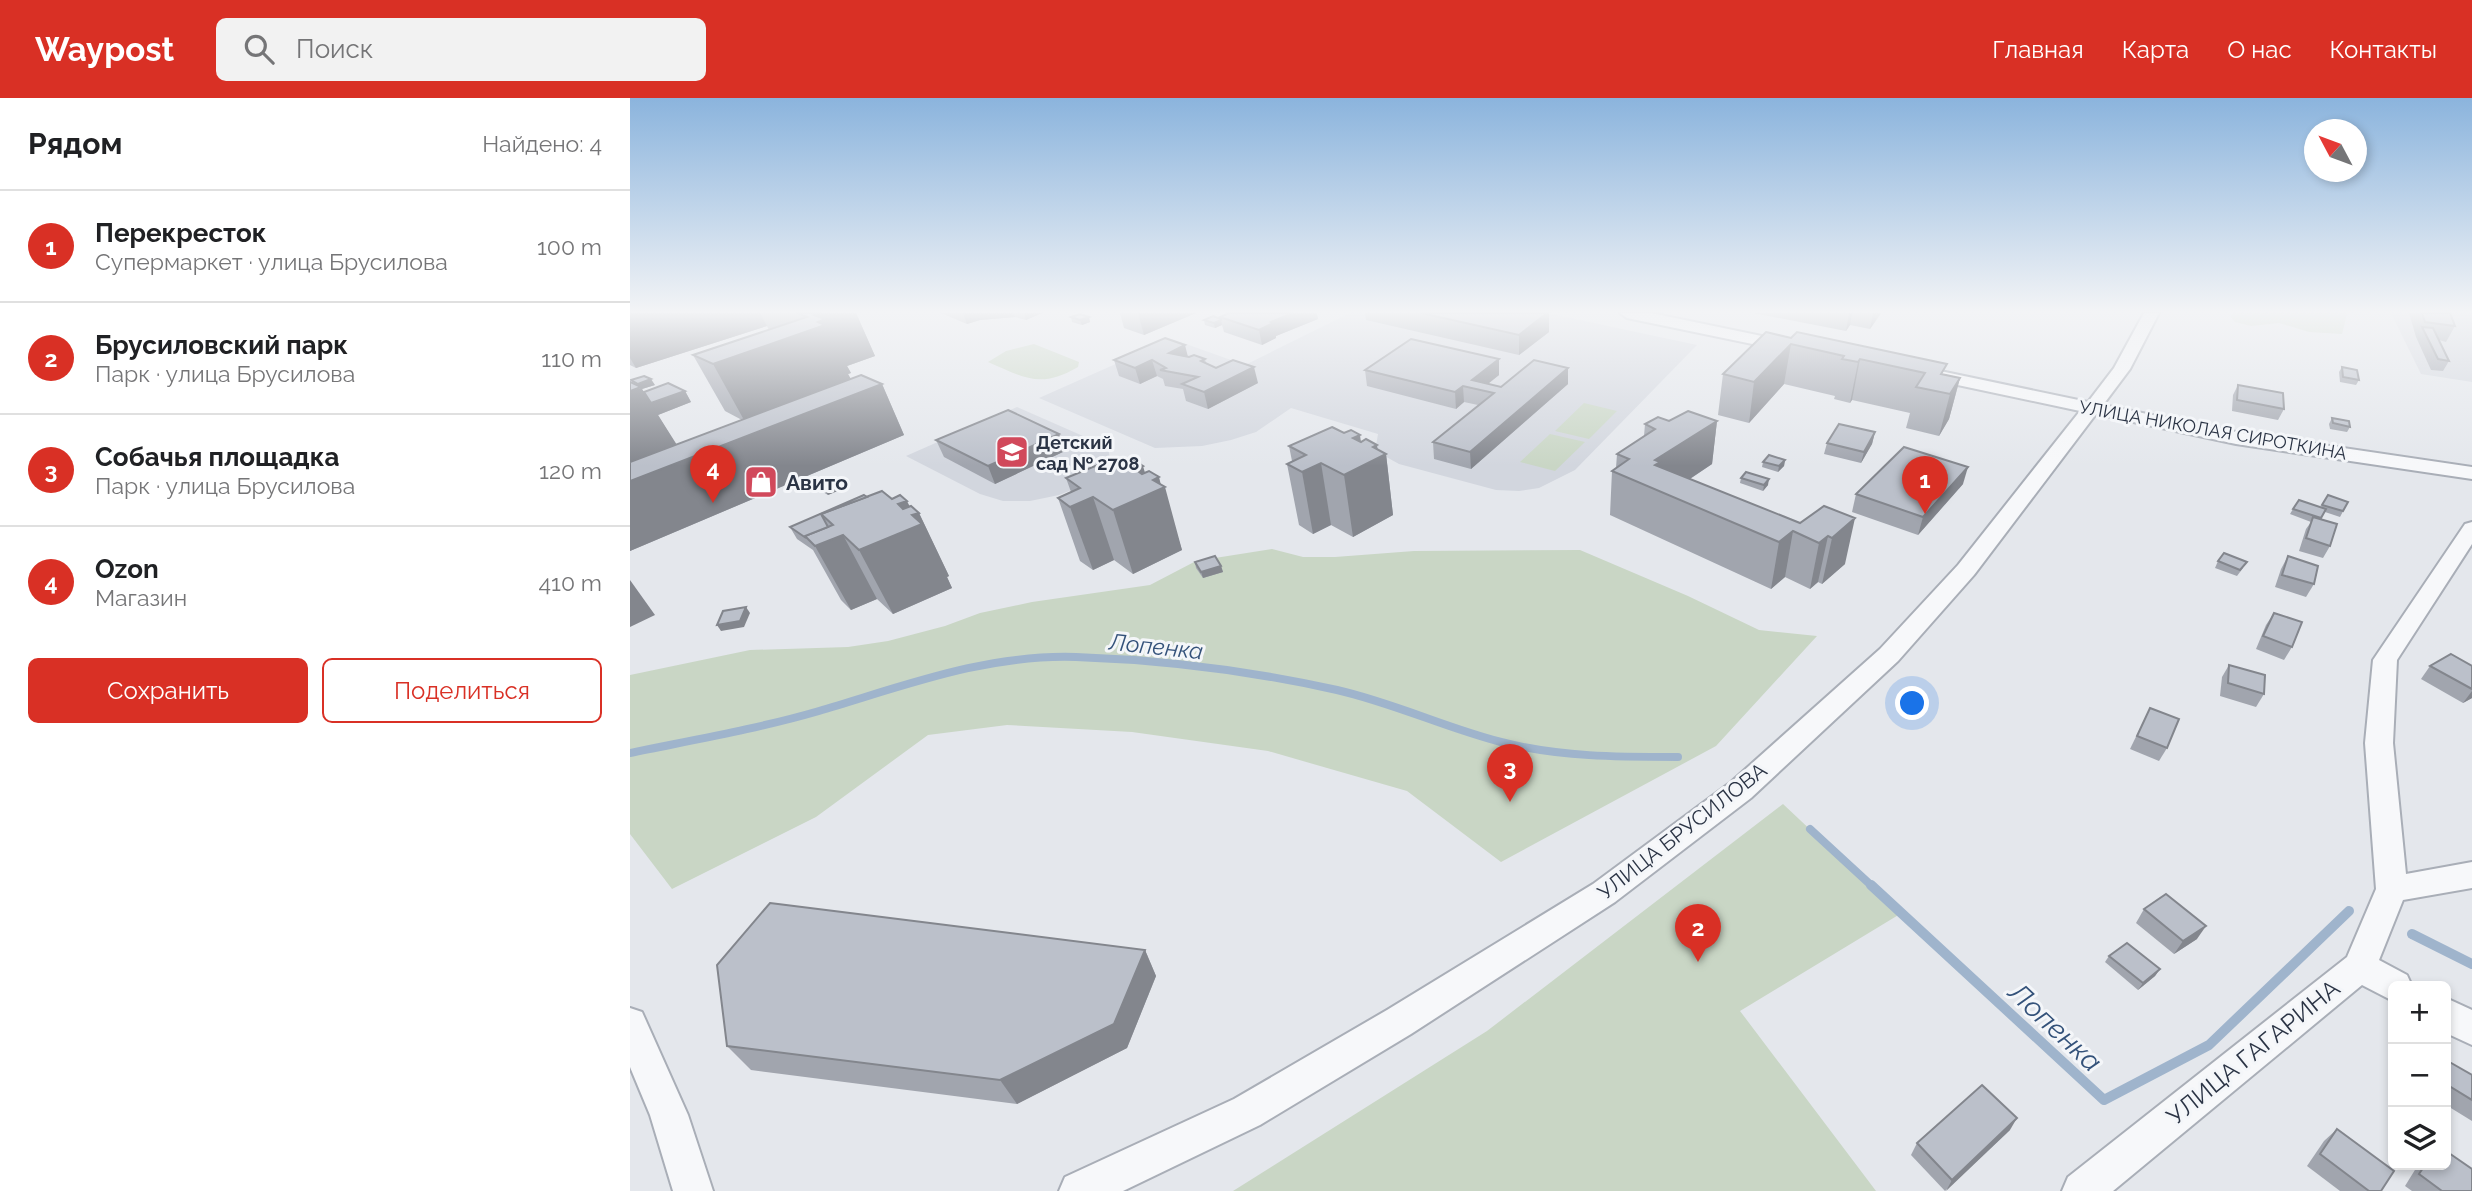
<!DOCTYPE html>
<html lang="ru">
<meta charset="utf-8">
<style>
:root{--surface:#fff;--page:#f2f2f2;--text:#202124;--muted:#757577;--line:#e0e0e0;--accent:#d93025}
body{margin:0;font-family:Raleway,sans-serif;background:var(--page);color:var(--text)}
.controls{position:absolute;right:21px;bottom:21px;display:grid;overflow:hidden;border-radius:10px;box-shadow:0 4px 10px #0003}
.controls button{width:63px;height:63px;display:grid;place-items:center;padding:0;border:0;border-bottom:2px solid var(--line);background:var(--surface);color:var(--text);font:35px sans-serif}
.compass{position:absolute;left:1674px;top:21px;width:63px;height:63px;border-radius:50%;background:var(--surface);box-shadow:0 4px 10px #0003;rotate:311deg}
.you{position:absolute;left:1283px;top:606px;width:24px;height:24px;margin:-18px;border:5px solid #fff;border-radius:50%;background:#1a73e8;box-shadow:0 0 0 10px #1a73e833}
.badge{display:grid;place-items:center;width:46px;height:46px;border-radius:50%;background:var(--accent);color:#fff;font-size:23px;font-weight:700}
.pin{position:absolute;translate:-50% -58px;filter:drop-shadow(0 2px 4px #0008)}
.pin::after{content:'';position:absolute;top:37px;width:24px;height:21px;background:inherit;clip-path:polygon(0 0,100% 0,50% 100%)}
.list{margin:0;padding:0;list-style:none}
h2{display:flex;justify-content:space-between;align-items:center;height:91px;margin:0;padding:0 28px;font-size:30px}
h2 small{font-size:23px;font-weight:400;color:var(--muted)}
.list li{display:grid;grid-template-columns:46px 1fr auto;gap:21px;align-items:center;box-sizing:border-box;height:112px;padding:0 28px;border-top:2px solid var(--line)}
.list b{display:block;font-size:26px;white-space:nowrap}
.list p{margin:0;font-size:23px;white-space:nowrap;color:var(--muted)}
.list em{font-size:23px;font-style:normal;color:var(--muted)}
.actions{display:flex;gap:14px;padding:21px 28px}
.actions a{flex:1;padding:16px 0;border:2px solid var(--accent);border-radius:10px;text-align:center;font-size:24px;color:var(--accent)}
.actions .main{background:var(--accent);color:#fff}
.icon{flex:none;width:38px;height:38px;fill:none;stroke:currentColor;stroke-width:2;stroke-linecap:round;stroke-linejoin:round}
.map{position:relative;flex:none;width:1842px;height:1093px;overflow:hidden}
header{display:flex;align-items:center;gap:42px;box-sizing:border-box;height:98px;padding:0 35px;background:var(--accent);color:#fff}
header strong{font-size:33px}
nav{display:flex;gap:38px;margin-inline-start:auto;font-size:24px}
.search{width:490px;height:63px;background:var(--page);display:flex;align-items:center;gap:18px;box-sizing:border-box;padding:0 24px;border-radius:10px;color:var(--muted);font-size:26px}
main{display:flex}
aside{flex:1;background:var(--surface)}
.map>svg:first-child{display:block}
</style>
<header>
<strong>Waypost</strong>
<div class="search"><svg class="icon" aria-label="search" viewBox="0 0 24 24"><circle cx="10" cy="10" r="6"/><path d="M15 15l6 6"/></svg>Поиск</div>
<nav><a>Главная</a><a>Карта</a><a>О нас</a><a>Контакты</a></nav>
</header>
<main>
<aside>
<h2>Рядом<small>Найдено: 4</small></h2>
<ul class="list">
<li><span class="badge">1</span><div><b>Перекресток</b><p>Супермаркет · улица Брусилова</p></div><em>100 m</em></li>
<li><span class="badge">2</span><div><b>Брусиловский парк</b><p>Парк · улица Брусилова</p></div><em>110 m</em></li>
<li><span class="badge">3</span><div><b>Собачья площадка</b><p>Парк · улица Брусилова</p></div><em>120 m</em></li>
<li><span class="badge">4</span><div><b>Ozon</b><p>Магазин</p></div><em>410 m</em></li>
</ul>
<div class="actions"><a class="main">Сохранить</a><a>Поделиться</a></div>
</aside>
<div class="map">
<svg width="1842" height="1093" viewBox="0 0 1842 1093">
<rect width="100%" height="100%" fill="#e4e7ec"/>
<g fill="#d2d6de">
<path d="M720 215H917L1067 247 945 372 909 390 889 393 866 392 769 366 751 356 746 348 748 336 661 310 626 334 601 342 572 348 525 350 409 300 542 241 615 267Z"/>
<path d="M1761 215H1842V284L1791 276Z"/>
<path d="M387 309 478 349 480 361 472 374 454 387 429 397 400 403H373L350 396 276 358Z"/>
</g>
<g fill="#c9d6c5">
<path d="M1603 215H1716L1717 216 1712 236 1679 234 1649 225 1621 228 1605 224 1600 218Z"/>
<path d="M404 246 449 264 448 269C410 291 395 280 358 264L376 253Z"/>
<path d="M954 305 987 313 959 341 925 333Z"/>
<path d="M920 336 955 344 925 373 890 364Z"/>
<path d="M642 451 673 459H705L784 453 950 452 1058 498 1129 532 1187 538 1086 648 871 764 777 693 638 653 502 634 377 627 298 637 186 719 42 791 0 736V577L120 552 218 549 258 543 315 528 350 515 402 504 520 487 566 463Z"/>
<path d="M1153 706 1270 816 1110 913 1246 1093H603L857 933Z"/>
</g>
<g fill="none" stroke-linecap="round" stroke-linejoin="round">
<g stroke="#9fb4cc" stroke-width="8">
<path d="M0 655C63 642 127 631 189 613 274 588 356 556 446 559 533 562 622 573 707 592 764 605 816 630 871 644 929 659 989 659 1048 659"/>
<path d="M1180 731 1243 789"/>
</g>
<g stroke="#9fb4cc" stroke-width="10">
<path d="M1241 787 1474 1002 1579 947 1719 813"/>
<path d="M1782 836 1842 866"/>
</g>
<defs>
<g id="minor">
<path d="M990 215H1021L1161 244 1169 249 1161 254 997 220Z"/>
<path d="M1514 215H1529L1500 271 1473 307 1606 334 1842 369V381L1606 346 1466 316 1344 477 1268 563 1121 700 985 804 781 936 630 1027 493 1093H429L435 1079 604 1001 757 912 963 786 1101 684 1250 551 1328 467 1450 313 1290 279 1288 275 1290 271 1296 270 1458 304 1484 270Z"/>
<path d="M1842 424V446L1767 562 1763 645 1776 776 1842 764V790L1773 802 1749 862 1777 877 1782 888H1763V903L1732 887 1483 1093H1432L1438 1079 1717 859 1746 791 1735 645 1743 562 1835 426Z"/>
<path d="M1816 900 1842 912V947L1816 935Z"/>
<path d="M0 910 12 914 58 1017 83 1093H43L20 1017 0 969Z"/>
</g>
</defs>
<use href="#minor" stroke="#a9aeb7" stroke-width="4"/>
<use href="#minor" fill="#f7f8fa" fill-rule="evenodd"/>
</g>
<g fill="#a1a5ae">
<path d="M0 215H226L245 258 217 268 221 275 218 276 220 281 252 286 274 337 0 453 3 286 1 282 25 287 12 291 14 294 55 293 61 304 28 317 46 347 112 322 95 313 63 257 139 232 137 228 6 270 0 267Z"/>
<path d="M311 215H412L396 222 385 219 350 222 337 226Z"/>
<path d="M490 215H566L514 237 494 230Z"/>
<path d="M735 215H919V234L889 257 736 222Z"/>
<path d="M1123 215H1251L1240 231 1220 227 1216 233Z"/>
<path d="M1779 215H1820L1825 228 1816 244 1809 242 1819 263 1813 273 1801 272 1786 239Z"/>
<path d="M441 219H459L460 224 452 227 442 224Z"/>
<path d="M590 219 688 221 646 238V240L632 247 594 234 592 227 585 230 575 227 574 222 591 221Z"/>
<path d="M1161 240 1330 280 1319 321 1309 338 1276 330 1280 315 1222 302 1220 305 1204 301 1205 298 1154 286 1119 325 1088 317 1093 276Z"/>
<path d="M558 259 575 261 576 265 586 270 628 285 578 311 556 303 553 291 535 288 533 281 527 278 510 286 489 278 484 262Z"/>
<path d="M1712 269 1729 282 1726 287 1710 284 1709 274Z"/>
<path d="M938 270V286L841 371 804 361 803 344 848 307 834 304 826 311 737 288 735 272 869 277 858 286 871 289Z"/>
<path d="M1608 287 1654 311 1648 322 1602 313 1603 297Z"/>
<path d="M1702 320 1720 329 1717 334 1700 331 1699 326Z"/>
<path d="M1039 323H1087L1082 366 1060 381 1170 425 1194 408 1215 466 1192 486 1188 484 1180 491 1155 479 1141 491 980 417 982 373 986 370 987 356 1014 338 1015 326Z"/>
<path d="M1245 334 1242 346 1231 365 1194 356 1197 345Z"/>
<path d="M429 336 435 353 365 386 314 359 306 342Z"/>
<path d="M730 343 756 356 763 417 723 439 701 427 683 436 669 427 657 366 662 363 659 348Z"/>
<path d="M1155 362 1154 368 1148 374 1132 369 1133 364Z"/>
<path d="M498 366 515 375 531 387 552 452 503 476 484 462 463 472 450 463 428 400 441 394 436 380Z"/>
<path d="M1111 380 1138 387 1133 393 1110 385Z"/>
<path d="M185 386 212 391 198 397 188 391Z"/>
<path d="M1333 386 1288 437 1222 414 1226 396Z"/>
<path d="M1698 397 1718 404 1710 419 1695 414 1690 421 1700 448 1693 460 1669 453 1676 431 1681 424 1660 416 1663 411 1691 409Z"/>
<path d="M237 399 262 401 280 408 289 415 319 478 317 479 322 490 263 516 247 501 221 512 211 502 183 452 167 441 160 429Z"/>
<path d="M1658 458 1684 486 1676 499 1645 489 1651 471Z"/>
<path d="M1588 463 1613 470 1607 478 1585 470Z"/>
<path d="M565 464 591 468 593 474 573 480 566 470Z"/>
<path d="M1644 515 1662 549 1654 562 1626 551 1636 527Z"/>
<path d="M1599 567 1634 596 1626 609 1590 598 1592 579Z"/>
<path d="M1800 568H1842V600L1833 605 1791 581Z"/>
<path d="M1520 610 1537 650 1529 663 1500 651Z"/>
<path d="M1514 811 1567 841 1544 856 1506 825Z"/>
<path d="M515 852 526 878 497 950 387 1006 121 972 97 948Z"/>
<path d="M1479 858 1530 871 1525 878 1508 892 1475 864Z"/>
<path d="M1816 962 1842 977V1023L1816 1007Z"/>
<path d="M1707 1031 1751 1093H1710L1677 1068 1694 1043Z"/>
<path d="M1380 1032 1315 1093 1281 1057 1287 1045Z"/>
<path d="M1788 1067H1816L1842 1093H1782L1775 1088Z"/>
</g>
<g fill="#83868d">
<path d="M0 215H130L137 228 6 270 0 260Z"/>
<path d="M190 215H226L245 258 217 268 221 275 218 276 221 281 114 322 83 266Z"/>
<path d="M333 215H383L385 219 350 222 337 226Z"/>
<path d="M394 215H412L396 222Z"/>
<path d="M508 215H566L514 237Z"/>
<path d="M663 215H687L688 221 646 238V240L632 247 629 232 641 224Z"/>
<path d="M917 215H919V234L889 257V237Z"/>
<path d="M1219 215H1222L1220 227 1216 233Z"/>
<path d="M1243 215H1251L1240 231Z"/>
<path d="M459 219 460 224 452 227 450 222Z"/>
<path d="M591 222 592 227 585 230 584 225Z"/>
<path d="M1161 246 1154 286 1119 325 1124 284Z"/>
<path d="M555 247 559 263 539 255Z"/>
<path d="M869 261V277L850 292 842 282Z"/>
<path d="M1230 261 1222 302 1220 305 1228 264Z"/>
<path d="M522 262 527 278 510 286 505 270Z"/>
<path d="M624 269 628 285 578 311 574 294Z"/>
<path d="M938 270V286L841 371 840 354Z"/>
<path d="M1330 280 1319 321 1309 338 1320 296Z"/>
<path d="M21 281 25 287 12 291 21 305 55 293 61 304 28 317 47 347 0 365V293L11 290 8 286Z"/>
<path d="M252 286 274 337 0 453V383Z"/>
<path d="M833 288 834 304 826 311 825 294Z"/>
<path d="M1087 323 1082 366 1037 396 1023 390 1025 362Z"/>
<path d="M1245 334 1242 346 1231 365 1234 354Z"/>
<path d="M429 336 435 353 365 386 358 368Z"/>
<path d="M730 337 734 367 743 349 747 347 749 360 756 356 763 417 723 439 714 377 723 340Z"/>
<path d="M1155 362 1154 368 1148 374 1149 368Z"/>
<path d="M691 365 701 427 683 436 672 374Z"/>
<path d="M513 368 521 395 523 382 529 379 532 391 535 389 552 452 503 476 483 412 505 371Z"/>
<path d="M1338 369 1333 386 1288 437 1293 419Z"/>
<path d="M1139 381 1138 387 1133 393 1134 387Z"/>
<path d="M209 385 212 391 198 397 194 391Z"/>
<path d="M463 399 484 462 463 472 440 409Z"/>
<path d="M277 403 284 417 289 415 319 478 317 479 322 490 263 516 229 452 268 406Z"/>
<path d="M1225 420 1215 466 1192 486 1202 440Z"/>
<path d="M1163 433 1155 479 1141 491 1149 444Z"/>
<path d="M213 437 247 501 221 512 185 448 180 443Z"/>
<path d="M1198 438 1188 484 1180 491 1189 445Z"/>
<path d="M591 468 593 474 573 480 571 474Z"/>
<path d="M0 482 25 517 0 529Z"/>
<path d="M116 509 120 515 114 529 91 533 87 527Z"/>
<path d="M1842 593V600L1833 605Z"/>
<path d="M1576 828 1567 841 1544 856 1553 843Z"/>
<path d="M515 852 526 878 497 950 387 1006 370 982Z"/>
<path d="M1530 871 1525 878 1508 892 1513 885Z"/>
<path d="M1387 1020 1380 1032 1316 1093 1322 1082Z"/>
</g>
<g fill="#bbc0ca" stroke="#83868d" stroke-width="2">
<path d="M167 215H190L184 217 195 221 188 224 195 227 83 266 63 257 177 219Z"/>
<path d="M599 215H663L641 224 643 225 629 232 590 219Z"/>
<path d="M791 215H917L889 237Z"/>
<path d="M1792 215H1820L1825 228 1795 224Z"/>
<path d="M450 216 459 219 450 222 441 219Z"/>
<path d="M583 218 591 221V222L584 225 574 222Z"/>
<path d="M1792 229 1803 230 1819 263 1808 261Z"/>
<path d="M1136 234 1161 240 1167 234 1317 266 1311 276 1330 280 1320 296 1286 289 1295 275 1230 261 1228 264 1212 261 1214 258 1161 246 1124 284 1093 276Z"/>
<path d="M535 240 555 247 539 255 559 259 564 257 575 261 571 263 586 270 603 262 624 269 574 294 552 286 568 279 530 272 536 270 522 262 505 270 484 262Z"/>
<path d="M781 241 869 261 842 282 871 289 904 262 938 270 840 354 803 344 864 295 833 288 825 294 735 272Z"/>
<path d="M1712 269 1727 272 1729 282 1713 279Z"/>
<path d="M231 277 252 286 0 383V364Z"/>
<path d="M14 278 21 281 8 286 1 282Z"/>
<path d="M0 284 11 289 0 293Z"/>
<path d="M38 285 55 293 21 305 14 294Z"/>
<path d="M1608 287 1653 295 1654 311 1607 302Z"/>
<path d="M378 312 429 336 358 368 306 342Z"/>
<path d="M1058 313 1087 323 1025 362 1030 364 1025 367 1170 425 1194 408 1225 420 1202 440 1198 438 1189 445 1163 433 1149 444 982 373 999 361 987 356 1025 331 1015 326 1028 319 1039 323Z"/>
<path d="M1702 320 1719 323 1720 329 1703 325Z"/>
<path d="M1209 326 1245 334 1234 354 1197 345Z"/>
<path d="M702 329 714 335 721 332 730 337 723 340 731 344 736 341 747 347 743 349 756 356 714 377 691 365 672 374 657 366 676 357 659 348Z"/>
<path d="M1274 349 1338 369 1293 419 1226 396Z"/>
<path d="M1139 357 1155 362 1149 368 1133 364Z"/>
<path d="M487 359 498 366 505 363 513 368 505 371 512 376 519 373 529 379 523 382 535 389 483 412 463 399 440 409 428 400 450 390 436 380Z"/>
<path d="M1116 374 1139 381 1134 387 1111 380Z"/>
<path d="M199 380 209 385 194 391 185 386Z"/>
<path d="M252 393 262 401 270 397 277 403 268 406 273 411 281 408 289 415 282 417 292 426 229 452 213 437 185 448 175 438 203 427 191 416Z"/>
<path d="M234 397 237 399 191 416 198 429 175 438 176 440 160 429Z"/>
<path d="M1698 397 1718 404 1713 413 1692 407Z"/>
<path d="M1669 402 1696 411 1691 420 1663 411Z"/>
<path d="M1683 419 1707 426 1700 448 1676 440Z"/>
<path d="M1594 455 1617 464 1610 472 1588 463Z"/>
<path d="M585 458 591 468 571 474 565 464Z"/>
<path d="M1658 458 1688 468 1684 486 1652 477Z"/>
<path d="M116 509 110 523 87 527 93 513Z"/>
<path d="M1644 515 1672 524 1662 549 1633 538Z"/>
<path d="M1821 556 1842 568V591L1800 568Z"/>
<path d="M1599 567 1635 577 1634 596 1598 585Z"/>
<path d="M1520 610 1549 621 1537 650 1507 638Z"/>
<path d="M1536 796 1576 828 1553 843 1514 811Z"/>
<path d="M140 805 515 852 484 926 370 982 97 948 87 867Z"/>
<path d="M1497 845 1530 871 1513 885 1479 858Z"/>
<path d="M1816 962 1842 977V1002L1816 986Z"/>
<path d="M1352 987 1387 1020 1322 1082 1287 1045Z"/>
<path d="M1707 1031 1764 1073 1751 1093H1739L1690 1056Z"/>
<path d="M1816 1053 1842 1071V1093H1812L1789 1076 1795 1067H1816Z"/>
</g>
<linearGradient id="sky" x2="0" y2="1"><stop stop-color="#8bb4dd"/><stop offset="0.58" stop-color="#f3f4f6"/><stop offset="1" stop-color="#f3f4f6" stop-opacity="0"/></linearGradient>
<rect width="1842" height="368" fill="url(#sky)"/>
<defs>
<symbol id="school-square" viewBox="-11 -11 22 22"><rect x="-9" y="-9" width="18" height="18" rx="4" fill="#d1495b" stroke="#f4f6f9"/><path d="M0-5L7-2L0 1L-7-2ZM-4 1L0 2.5L4 1V4Q0 6-4 4Z" fill="#fff"/></symbol>
<symbol id="shop-square" viewBox="-11 -11 22 22"><rect x="-9" y="-9" width="18" height="18" rx="4" fill="#d1495b" stroke="#f4f6f9"/><path d="M-5-2.5h2.3a2.7 3.5 0 0 1 5.4 0H5L5.5 6h-11ZM-1.5-2.5h3a1.5 2.3 0 0 0-3 0Z" fill="#fff"/></symbol>
</defs>
<g fill-rule="evenodd">
<use href="#school-square" x="363" y="335" width="38" height="38"/>
<use href="#shop-square" x="112" y="365" width="38" height="38"/>
</g>
<g text-anchor="middle" dominant-baseline="central" stroke-width="6" stroke-linejoin="round" paint-order="stroke">
<g font-size="18" fill="#2b3445" stroke="#f4f6f9">
<text transform="translate(1583 332) rotate(10)">УЛИЦА НИКОЛАЯ СИРОТКИНА</text>
</g>
<g font-size="18" font-weight="bold" fill="#2b3445" stroke="#f4f6f9" text-anchor="start">
<text x="406" y="344">Детский<tspan x="406" dy="21">сад № 2708</tspan></text>
</g>
<g font-size="21" font-weight="bold" fill="#2b3445" stroke="#f4f6f9" text-anchor="start">
<text x="156" y="384">Авито</text>
</g>
<g font-size="21" fill="#2b3445" stroke="#f4f6f9">
<text transform="translate(1052 733) rotate(-38)">УЛИЦА БРУСИЛОВА</text>
</g>
<g font-size="23" font-style="italic" fill="#34527a" stroke="#f4f6f9">
<text transform="translate(526 548) rotate(6)">Лопенка</text>
</g>
<g font-size="24" fill="#2b3445" stroke="#f4f6f9">
<text transform="translate(1623 954) rotate(-39)">УЛИЦА ГАГАРИНА</text>
</g>
<g font-size="28" font-style="italic" fill="#34527a" stroke="#f4f6f9">
<text transform="translate(1425 929) rotate(43)">Лопенка</text>
</g>
</g>
</svg>
<div class="controls">
<button>+</button>
<button>−</button>
<button><svg class="icon" aria-label="layers" viewBox="0 0 24 24"><path d="M12 4l9 5-9 5-9-5zM3 14l9 5 9-5"/></svg></button>
</div>
<svg class="compass" viewBox="-18 -18 36 36"><path d="M0-13l5 13h-10z" fill="#e53935"/><path d="M0 13l5-13h-10z" fill="#757577"/></svg>
<div class="you"></div>
<div class="pin badge" style="left:1295px;top:416px">1</div>
<div class="pin badge" style="left:1068px;top:864px">2</div>
<div class="pin badge" style="left:880px;top:704px">3</div>
<div class="pin badge" style="left:83px;top:405px">4</div>
</div>
</main>
